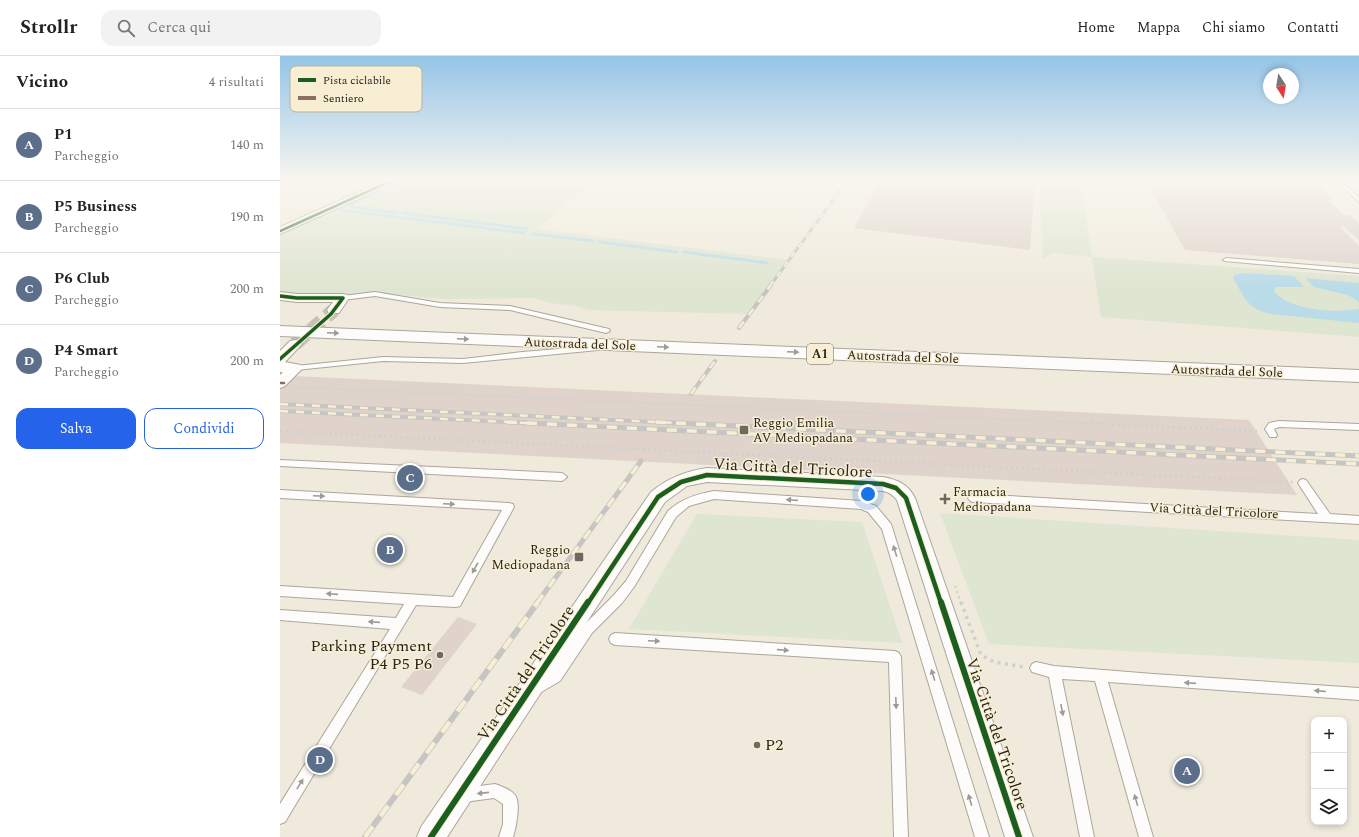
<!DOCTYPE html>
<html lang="it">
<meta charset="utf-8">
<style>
:root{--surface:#fff;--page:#f2f2f2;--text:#222;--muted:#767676;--line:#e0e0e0;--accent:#2563eb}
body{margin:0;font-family:Spectral,serif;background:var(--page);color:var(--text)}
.controls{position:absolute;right:12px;bottom:12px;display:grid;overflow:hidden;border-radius:8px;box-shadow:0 2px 6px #0003}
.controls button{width:36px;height:36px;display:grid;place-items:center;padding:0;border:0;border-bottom:1px solid var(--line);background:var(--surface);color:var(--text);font:20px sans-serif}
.compass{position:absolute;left:983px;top:12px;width:36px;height:36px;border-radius:50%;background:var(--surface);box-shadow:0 2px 6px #0003;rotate:168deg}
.you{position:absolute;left:588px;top:438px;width:14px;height:14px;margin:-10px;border:3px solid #fff;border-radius:50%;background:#1a73e8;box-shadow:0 0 0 6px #1a73e833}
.badge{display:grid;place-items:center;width:26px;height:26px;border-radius:50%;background:var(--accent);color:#fff;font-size:13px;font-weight:700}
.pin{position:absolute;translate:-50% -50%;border:2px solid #fff;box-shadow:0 1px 4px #0006}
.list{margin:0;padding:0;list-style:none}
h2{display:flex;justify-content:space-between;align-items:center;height:52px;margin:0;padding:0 16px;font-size:17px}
h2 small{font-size:13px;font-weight:400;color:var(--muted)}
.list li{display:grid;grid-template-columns:26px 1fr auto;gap:12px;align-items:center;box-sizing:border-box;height:72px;padding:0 16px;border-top:1px solid var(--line)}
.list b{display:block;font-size:15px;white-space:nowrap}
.list p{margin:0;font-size:13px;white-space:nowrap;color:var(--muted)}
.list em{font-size:13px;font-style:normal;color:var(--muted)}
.actions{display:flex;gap:8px;padding:12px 16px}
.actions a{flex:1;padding:9px 0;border:1px solid var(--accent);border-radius:12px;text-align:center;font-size:14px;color:var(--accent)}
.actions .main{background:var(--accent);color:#fff}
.icon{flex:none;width:22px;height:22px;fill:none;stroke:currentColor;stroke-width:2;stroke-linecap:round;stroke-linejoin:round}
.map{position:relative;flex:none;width:1079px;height:781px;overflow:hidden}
header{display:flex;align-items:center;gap:24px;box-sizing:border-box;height:56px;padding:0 20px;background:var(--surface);border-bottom:1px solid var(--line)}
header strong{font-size:19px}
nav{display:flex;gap:22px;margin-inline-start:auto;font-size:14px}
.search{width:280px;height:36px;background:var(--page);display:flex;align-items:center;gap:10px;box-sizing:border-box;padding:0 14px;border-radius:12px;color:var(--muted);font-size:15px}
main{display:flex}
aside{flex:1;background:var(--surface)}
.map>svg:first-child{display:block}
</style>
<header>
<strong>Strollr</strong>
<div class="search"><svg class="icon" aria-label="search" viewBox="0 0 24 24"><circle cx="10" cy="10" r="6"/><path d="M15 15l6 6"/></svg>Cerca qui</div>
<nav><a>Home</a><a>Mappa</a><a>Chi siamo</a><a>Contatti</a></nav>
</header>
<main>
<aside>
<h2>Vicino<small>4 risultati</small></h2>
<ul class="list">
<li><span class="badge" style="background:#5c6f8a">A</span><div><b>P1</b><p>Parcheggio</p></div><em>140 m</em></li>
<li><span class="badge" style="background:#5c6f8a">B</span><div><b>P5 Business</b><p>Parcheggio</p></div><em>190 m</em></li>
<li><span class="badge" style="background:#5c6f8a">C</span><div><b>P6 Club</b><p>Parcheggio</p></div><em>200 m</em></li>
<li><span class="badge" style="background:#5c6f8a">D</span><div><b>P4 Smart</b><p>Parcheggio</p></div><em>200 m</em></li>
</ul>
<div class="actions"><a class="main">Salva</a><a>Condividi</a></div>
</aside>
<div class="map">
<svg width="1079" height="781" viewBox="0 0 1079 781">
<rect width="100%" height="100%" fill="#efeadc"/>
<g fill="#dee5d0">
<path d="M111 125H316L257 173 509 204 469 258 308 254 296 250 271 247 255 242 165 243 95 237 76 240H0V175Z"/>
<path d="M759 125H800L812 201 1079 220V281L821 261 812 201 773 197 763 203Z"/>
<path d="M660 457 1079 484V607L709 588Z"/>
<path d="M417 458 582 466 622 587 349 573Z"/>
</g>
<g fill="#badbe8">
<path d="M963 217 1014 220 1024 231H996L994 235C1009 255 1056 257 1079 253V267L991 258C966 252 965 242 953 222L955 219Z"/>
<path d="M1025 222 1079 227V246L1068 239 1034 231Z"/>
</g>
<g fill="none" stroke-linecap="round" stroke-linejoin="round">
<g stroke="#badbe8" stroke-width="3">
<path d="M61 154 244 177"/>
<path d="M117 157 67 150 126 125"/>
<path d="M123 157 247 173"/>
<path d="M253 178 313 185"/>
<path d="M319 186 397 196"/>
<path d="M404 196 487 207"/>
</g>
</g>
<g fill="#dfd3cc">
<path d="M600 125H755L750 194 574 172Z"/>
<path d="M866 125H1014L1018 128 1022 129 1019 125H1034L1053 144 1047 143 1064 159H1070L1079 168V184L1064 171H1060L1079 190V208L905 194Z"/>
<path d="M13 320 969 364 1017 439 0 387V332Z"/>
<path d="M178 561 197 568 142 639 121 631Z"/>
</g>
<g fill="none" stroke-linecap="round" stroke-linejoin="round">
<path stroke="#c7c2b5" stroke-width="14" stroke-dasharray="14 7" stroke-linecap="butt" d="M15 288 54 254"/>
<defs>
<g id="service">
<path d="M1056 125H1061L1079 141V146Z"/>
<path d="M946 202 1079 213V217L944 205 943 204Z"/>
<path d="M95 236 160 247 230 250 329 273 330 275 326 277 230 254 160 251 95 240 63 244 60 242 63 240Z"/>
<path d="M315 290H318V294L183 307 103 305 16 314 12 312 16 310 103 301 183 303 242 296Z"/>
<path d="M999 365 1079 368V374L999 371 994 373 997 379 996 381H990L985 373 989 367Z"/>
<path d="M0 404 282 417 285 419 287 421 285 423 282 425 0 410Z"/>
<path d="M1023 423 1026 424 1050 458 1079 460V468L693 446 690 445 688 442 690 439 693 438 1038 458 1018 427 1020 424Z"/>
<path d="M0 434 229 447 233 448 234 451 180 550 176 551 136 549 5 766 0 768V748L110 573 0 564V554L116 562 124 548 0 540V530L173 541 222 454 0 442Z"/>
<path d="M434 435 582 445 596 450 611 468 709 781H695L602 473 588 456 581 453 434 443 409 450 396 461 354 531 342 547 312 577 280 625 258 638 254 636 252 632 254 628 272 617 304 569 334 539 346 525 388 455C401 443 417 438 434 435Z"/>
<path d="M335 577 615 595 619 597 621 601 628 781H614L609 606 335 589 331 587 329 583 331 579Z"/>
<path d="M756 606 774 610 873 618 1079 632V644L828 626 873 781H859L815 625 782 623 814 781H800L769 621 752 616 750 612 752 608Z"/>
<path d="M215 728C221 730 231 734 235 739 241 747 236 772 233 781H219L223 768V748L214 742 184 746 179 744 177 739 179 734 184 732Z"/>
</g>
<g id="minor">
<path d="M103 125H116L114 127 0 178V171Z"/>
<path d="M0 236 17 238H63L68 239 69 242 59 257H49L47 254 53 246H17L0 244Z"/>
<path d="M15 284 20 285 22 288 5 306 21 309 23 312 5 330 0 332V319L3 316H0V295L10 285Z"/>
<path d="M427 412 603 421C618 424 628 428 635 442L753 781H725L617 444C613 439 609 436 603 435L427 426 407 430 385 446 167 781H137L141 771 371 436C388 422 406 415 427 412Z"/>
</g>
<path id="motorway" d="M0 270 1079 314V326L0 280Z"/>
</defs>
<use href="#service" stroke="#aba79c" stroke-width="2"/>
<use href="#minor" stroke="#aba79c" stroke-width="2"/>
<use href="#motorway" stroke="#aba79c" stroke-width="2"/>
<path stroke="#d1d0cb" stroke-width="2" stroke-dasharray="1.5 2.5" stroke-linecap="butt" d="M14 331 805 367"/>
<g stroke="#d1d0cb" stroke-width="2.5" stroke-dasharray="2 3.5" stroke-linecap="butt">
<path d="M783 366 977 375"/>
<path d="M0 375 1013 426"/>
<path d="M675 530 681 547"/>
</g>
<path stroke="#d1d0cb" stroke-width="3.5" stroke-dasharray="3 4.5" stroke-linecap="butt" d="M681 546 701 599 714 606 744 611"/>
<use href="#service" fill="#fdfcfa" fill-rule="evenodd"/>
<use href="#minor" fill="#fdfcfa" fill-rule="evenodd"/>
<use href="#motorway" fill="#fdfcfa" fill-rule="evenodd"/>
<defs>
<path id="rail-far3" d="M490 230 567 125"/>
<g id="rail-far2">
<path d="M459 272 491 229"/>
<path d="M411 338 435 305"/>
<path d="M0 348 397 367"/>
<path d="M0 355 247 367"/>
</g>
<g id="rail-far1">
<path d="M227 366 1079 408"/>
<path d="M376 366 1079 400"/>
<path d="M257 547 361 405"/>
</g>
<path id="rail" d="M85 781 258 546"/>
</defs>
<use href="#rail-far3" stroke="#c6c5c2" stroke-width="3"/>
<use href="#rail-far2" stroke="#c6c5c2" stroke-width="4"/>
<use href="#rail-far1" stroke="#c6c5c2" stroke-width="5"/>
<use href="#rail" stroke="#c6c5c2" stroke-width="6"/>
<use href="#rail-far3" stroke="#f7eed4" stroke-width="2" stroke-dasharray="6" stroke-linecap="butt"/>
<use href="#rail-far2" stroke="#f7eed4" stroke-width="2.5" stroke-dasharray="8" stroke-linecap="butt"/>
<use href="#rail-far1" stroke="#f7eed4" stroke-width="3.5" stroke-dasharray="10" stroke-linecap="butt"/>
<use href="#rail" stroke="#f7eed4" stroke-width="4.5" stroke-dasharray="13" stroke-linecap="butt"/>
<path stroke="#8d6e63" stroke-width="2.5" stroke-dasharray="5 2.5" stroke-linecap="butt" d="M0 327H4L3 328"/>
<defs>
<path id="cycleway-far3" d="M0 175 111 125"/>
<path id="cycleway-far2" d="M0 240 17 242H63L51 258 0 303"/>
<path id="cycleway-far1" d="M308 547 378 441 401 426 427 419 603 428 616 432 626 442 661 547"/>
<g id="cycleway">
<path d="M661 546 739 781"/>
<path d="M151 781 308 546"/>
</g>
</defs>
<use href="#cycleway-far3" stroke="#f7eed4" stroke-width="4"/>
<use href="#cycleway-far2" stroke="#f7eed4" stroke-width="5.5"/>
<use href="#cycleway-far1" stroke="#f7eed4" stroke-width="7"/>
<use href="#cycleway" stroke="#f7eed4" stroke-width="8"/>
<use href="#cycleway-far3" stroke="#1b5e20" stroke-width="2.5"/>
<use href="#cycleway-far2" stroke="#1b5e20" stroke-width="3.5"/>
<use href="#cycleway-far1" stroke="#1b5e20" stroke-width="4.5"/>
<use href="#cycleway" stroke="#1b5e20" stroke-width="6"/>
</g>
<defs><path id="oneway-solid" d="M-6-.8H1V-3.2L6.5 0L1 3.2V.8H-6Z"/></defs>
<g fill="#9d9b96">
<use href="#oneway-solid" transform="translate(53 277) rotate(2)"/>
<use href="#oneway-solid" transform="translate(183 283) rotate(2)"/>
<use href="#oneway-solid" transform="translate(383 291) rotate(2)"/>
<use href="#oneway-solid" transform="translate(513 296) rotate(2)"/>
<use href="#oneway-solid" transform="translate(39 440) rotate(3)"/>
<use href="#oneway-solid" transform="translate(512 444) rotate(-176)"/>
<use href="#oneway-solid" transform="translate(169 448) rotate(3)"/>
<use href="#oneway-solid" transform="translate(615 495) rotate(-107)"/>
<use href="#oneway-solid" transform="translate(195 512) rotate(119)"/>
<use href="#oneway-solid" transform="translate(52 538) rotate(-176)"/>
<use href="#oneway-solid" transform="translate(94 566) rotate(-176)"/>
<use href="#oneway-solid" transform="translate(374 585) rotate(3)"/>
<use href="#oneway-solid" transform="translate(503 594) rotate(4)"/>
<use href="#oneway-solid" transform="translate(653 619) rotate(-107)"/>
<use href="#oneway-solid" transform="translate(910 627) rotate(-176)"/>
<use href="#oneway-solid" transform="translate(1040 635) rotate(-175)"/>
<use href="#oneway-solid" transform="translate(616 647) rotate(88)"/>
<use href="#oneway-solid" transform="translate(782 654) rotate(79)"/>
<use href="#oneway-solid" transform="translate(20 728) rotate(-58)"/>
<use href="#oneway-solid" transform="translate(203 737) rotate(174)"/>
<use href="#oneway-solid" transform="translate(690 744) rotate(-107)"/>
<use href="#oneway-solid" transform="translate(856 744) rotate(-106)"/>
</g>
<linearGradient id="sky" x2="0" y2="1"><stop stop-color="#95c4e8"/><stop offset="0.53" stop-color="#f8f6ef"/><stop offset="1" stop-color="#f8f6ef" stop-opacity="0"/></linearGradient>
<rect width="1079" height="234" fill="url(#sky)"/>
<g fill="#6e695f" stroke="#f7eed4" stroke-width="1.5">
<rect x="459" y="369" width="10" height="10" rx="2"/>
<path d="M663 437h4v4h4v4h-4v4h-4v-4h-4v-4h4z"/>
<rect x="294" y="496" width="10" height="10" rx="2"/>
<circle cx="160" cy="599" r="4"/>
<circle cx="477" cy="689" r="4"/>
</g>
<g text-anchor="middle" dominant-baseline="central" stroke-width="3" stroke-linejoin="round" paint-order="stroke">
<rect fill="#f7eed4" stroke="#666152" stroke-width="1" x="527" y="288" width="26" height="20" rx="3"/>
<g font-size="12" font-weight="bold" fill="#28241b">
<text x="540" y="298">A1</text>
</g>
<g font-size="13" fill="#28241b" stroke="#f7eed4">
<text transform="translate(300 288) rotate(2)">Autostrada del Sole</text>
<text transform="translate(623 301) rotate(2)">Autostrada del Sole</text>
<text transform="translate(947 315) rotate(2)">Autostrada del Sole</text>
<text transform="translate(934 455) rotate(3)">Via Città del Tricolore</text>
</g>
<g font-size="13" fill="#28241b" stroke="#f7eed4" text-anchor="start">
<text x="473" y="367">Reggio Emilia<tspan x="473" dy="15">AV Mediopadana</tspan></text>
<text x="673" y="436">Farmacia<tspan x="673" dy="15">Mediopadana</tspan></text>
<text x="290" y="494" text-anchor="end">Reggio<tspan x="290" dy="15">Mediopadana</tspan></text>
</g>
<g font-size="16" fill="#28241b" stroke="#f7eed4">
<text transform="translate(513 412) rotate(3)">Via Città del Tricolore</text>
<text transform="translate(246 617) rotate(-56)">Via Città del Tricolore</text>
<text transform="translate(717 678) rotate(71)">Via Città del Tricolore</text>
</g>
<g font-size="16" fill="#28241b" stroke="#f7eed4" text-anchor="end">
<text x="152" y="590">Parking Payment<tspan x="152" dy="18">P4 P5 P6</tspan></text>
<text x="485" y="689" text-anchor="start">P2</text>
</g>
</g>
<rect x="10" y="10" width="132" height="46" rx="6" fill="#f7eed4" stroke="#b9b19c" stroke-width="1"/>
<rect x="18" y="22" width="18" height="4" fill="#1b5e20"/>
<rect x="18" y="40" width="18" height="4" fill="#8d6e63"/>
<g font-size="11" fill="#28241b">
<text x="43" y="28">Pista ciclabile</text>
<text x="43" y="46">Sentiero</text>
</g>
</svg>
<div class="controls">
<button>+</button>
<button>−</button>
<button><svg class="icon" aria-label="layers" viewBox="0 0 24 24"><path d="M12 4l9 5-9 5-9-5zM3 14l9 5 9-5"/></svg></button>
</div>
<svg class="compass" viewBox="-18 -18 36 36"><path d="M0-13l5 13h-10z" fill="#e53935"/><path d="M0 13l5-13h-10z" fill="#767676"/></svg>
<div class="you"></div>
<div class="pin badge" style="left:907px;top:715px;background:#5c6f8a">A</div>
<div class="pin badge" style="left:110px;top:494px;background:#5c6f8a">B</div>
<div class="pin badge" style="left:130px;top:422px;background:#5c6f8a">C</div>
<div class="pin badge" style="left:40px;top:704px;background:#5c6f8a">D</div>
</div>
</main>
